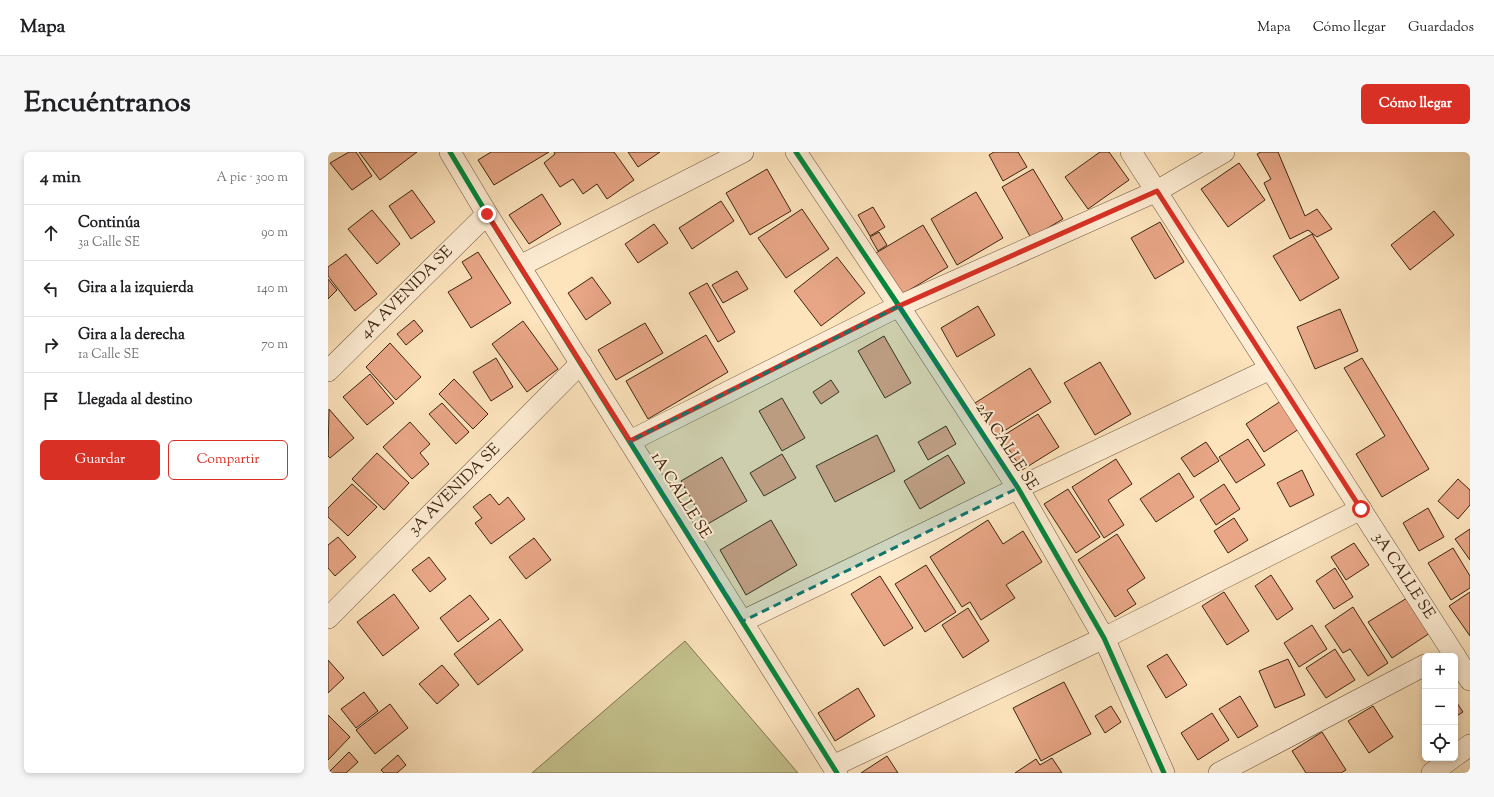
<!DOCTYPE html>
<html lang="es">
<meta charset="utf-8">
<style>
:root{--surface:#fff;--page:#f6f6f6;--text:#202124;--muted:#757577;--line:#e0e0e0;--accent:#d93025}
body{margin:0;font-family:"Sorts Mill Goudy",serif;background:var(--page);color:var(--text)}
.controls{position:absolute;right:12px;bottom:12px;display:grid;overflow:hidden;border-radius:6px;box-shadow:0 2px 6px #0003}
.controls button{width:36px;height:36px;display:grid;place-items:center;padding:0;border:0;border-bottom:1px solid var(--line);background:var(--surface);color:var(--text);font:20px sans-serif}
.stop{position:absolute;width:12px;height:12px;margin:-9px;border:3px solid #d93025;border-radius:50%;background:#fff}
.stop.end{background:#d93025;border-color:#fff;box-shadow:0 1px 4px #0008}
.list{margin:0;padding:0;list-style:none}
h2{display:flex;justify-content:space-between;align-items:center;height:52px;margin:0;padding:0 16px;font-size:17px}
h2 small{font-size:13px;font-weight:400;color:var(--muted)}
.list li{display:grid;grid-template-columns:26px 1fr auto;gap:12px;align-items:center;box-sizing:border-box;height:56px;padding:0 16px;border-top:1px solid var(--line)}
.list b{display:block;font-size:15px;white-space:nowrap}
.list p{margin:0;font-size:13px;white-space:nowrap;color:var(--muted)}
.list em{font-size:13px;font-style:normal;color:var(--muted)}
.actions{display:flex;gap:8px;padding:12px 16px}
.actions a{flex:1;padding:9px 0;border:1px solid var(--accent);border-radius:6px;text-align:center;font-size:14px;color:var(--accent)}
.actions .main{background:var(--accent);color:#fff}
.icon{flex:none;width:22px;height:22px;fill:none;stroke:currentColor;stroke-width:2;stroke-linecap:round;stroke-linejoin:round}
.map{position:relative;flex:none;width:1142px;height:621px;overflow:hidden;border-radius:6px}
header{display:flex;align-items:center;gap:24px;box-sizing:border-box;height:56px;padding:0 20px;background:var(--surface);border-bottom:1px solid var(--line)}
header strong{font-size:19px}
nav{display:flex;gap:22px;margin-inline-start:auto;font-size:14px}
.intro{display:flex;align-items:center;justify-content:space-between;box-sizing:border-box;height:96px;padding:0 24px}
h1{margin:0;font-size:28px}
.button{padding:10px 18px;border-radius:6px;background:var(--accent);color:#fff;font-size:14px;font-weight:700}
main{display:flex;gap:24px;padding:0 24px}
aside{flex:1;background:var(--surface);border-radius:6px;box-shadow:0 2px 6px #0003}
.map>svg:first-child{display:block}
</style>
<header>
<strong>Mapa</strong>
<nav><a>Mapa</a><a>Cómo llegar</a><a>Guardados</a></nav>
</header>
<div class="intro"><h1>Encuéntranos</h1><a class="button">Cómo llegar</a></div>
<main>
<aside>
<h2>4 min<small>A pie · 300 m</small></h2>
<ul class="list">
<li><svg class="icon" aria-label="ahead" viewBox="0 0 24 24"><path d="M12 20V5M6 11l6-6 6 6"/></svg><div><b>Continúa</b><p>3a Calle SE</p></div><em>90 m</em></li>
<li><svg class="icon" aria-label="left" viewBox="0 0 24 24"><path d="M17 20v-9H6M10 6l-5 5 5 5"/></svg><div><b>Gira a la izquierda</b></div><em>140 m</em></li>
<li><svg class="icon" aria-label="right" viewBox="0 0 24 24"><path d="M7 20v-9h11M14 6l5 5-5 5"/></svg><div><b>Gira a la derecha</b><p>1a Calle SE</p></div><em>70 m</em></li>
<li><svg class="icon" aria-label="arrive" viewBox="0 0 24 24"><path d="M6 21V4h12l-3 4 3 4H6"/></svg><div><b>Llegada al destino</b></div></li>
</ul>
<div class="actions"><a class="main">Guardar</a><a>Compartir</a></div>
</aside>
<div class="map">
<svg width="1142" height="621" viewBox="0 0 1142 621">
<rect width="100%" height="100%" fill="#fde4bd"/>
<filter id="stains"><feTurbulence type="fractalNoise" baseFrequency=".005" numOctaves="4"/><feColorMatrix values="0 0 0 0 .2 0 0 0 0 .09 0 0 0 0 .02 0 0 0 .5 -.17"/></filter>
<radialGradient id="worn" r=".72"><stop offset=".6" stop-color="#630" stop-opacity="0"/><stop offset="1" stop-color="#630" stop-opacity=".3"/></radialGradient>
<path fill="#c4c28d" stroke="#817450" d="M357 489 470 621H204Z"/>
<g fill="#e8a686" stroke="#3e2512">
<path d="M21 0H28L44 24 24 38 2 11Z"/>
<path d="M31 0H89L52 28Z"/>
<path d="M163 0H221L166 33 150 8Z"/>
<path d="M226 0H286L306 28 279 47 269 32 255 42 245 27 232 35 216 11 227 2Z"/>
<path d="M300 0H332L310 15Z"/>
<path d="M666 0H690L699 15 675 29 661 3Z"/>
<path d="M772 0H781L801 28 760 57 737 25Z"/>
<path d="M933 0H950L977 64 989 57 1004 77 989 85 980 78 962 87 936 31 943 27 929 2Z"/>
<path d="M911 11 937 48 900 75 873 37Z"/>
<path d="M439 17 463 59 422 83 398 41Z"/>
<path d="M705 17 735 67 703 86 674 35Z"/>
<path d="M84 38 107 70 83 87 61 54Z"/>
<path d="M648 40 675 86 629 113 603 67Z"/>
<path d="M214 42 233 72 201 92 181 63Z"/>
<path d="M393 49 406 69 364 97 351 76Z"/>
<path d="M545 55 557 75 542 84 530 63Z"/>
<path d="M474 57 501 97 458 126 430 86Z"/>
<path d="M44 58 72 92 49 112 20 77Z"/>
<path d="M1106 59 1126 83 1082 118 1063 93Z"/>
<path d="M832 70 856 110 827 127 803 86Z"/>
<path d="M326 72 340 91 310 111 297 92Z"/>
<path d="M595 73 620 115 573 143 548 101Z"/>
<path d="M551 80 559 93 550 99 542 85Z"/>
<path d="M984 82 1011 126 972 149 945 104Z"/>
<path d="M150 100 183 151 143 176 120 140 144 126 134 110Z"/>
<path d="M18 102 49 142 27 159 0 124V115Z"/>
<path d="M509 105 537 141 493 174 466 139Z"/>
<path d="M409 119 420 137 395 151 384 133Z"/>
<path d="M264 125 283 151 258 168 240 141Z"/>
<path d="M0 127 9 138 0 147Z"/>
<path d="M379 131 407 180 390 190 361 141Z"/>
<path d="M650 154 667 183 629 205 613 176Z"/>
<path d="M1012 157 1030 199 987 217 969 175Z"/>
<path d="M86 168 95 179 78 193 69 182Z"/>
<path d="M195 169 230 217 199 240 164 192Z"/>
<path d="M317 171 335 201 288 228 270 198Z"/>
<path d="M378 183 400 220 320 267 298 229Z"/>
<path d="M556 184 583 231 557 246 530 199Z"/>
<path d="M62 191 93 225 68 248 38 215Z"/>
<path d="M168 206 185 235 163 249 145 220Z"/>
<path d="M1034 206 1101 317 1054 345 1028 302 1057 284 1016 216Z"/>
<path d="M772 210 803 262 767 283 736 231Z"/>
<path d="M702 216 723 250 668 284 647 251Z"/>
<path d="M42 222 66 251 39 273 15 245Z"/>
<path d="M126 227 160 262 145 277 111 242Z"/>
<path d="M503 228 511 240 493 252 485 240Z"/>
<path d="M454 246 477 286 454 299 431 259Z"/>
<path d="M953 249 971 277 936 300 918 272Z"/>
<path d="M114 251 141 280 128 292 101 262Z"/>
<path d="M1 257 26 286 2 306 0 304Z"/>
<path d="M710 262 731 295 694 318 673 285Z"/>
<path d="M82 270 102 292 92 301 101 312 84 327 55 295Z"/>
<path d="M618 274 628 292 600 308 590 290Z"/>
<path d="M549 283 567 319 507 350 488 314Z"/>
<path d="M920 287 937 313 908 331 891 305Z"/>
<path d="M878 290 891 309 866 325 853 306Z"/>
<path d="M49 301 81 331 56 358 24 327Z"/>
<path d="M454 302 468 326 436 344 422 321Z"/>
<path d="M620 303 637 331 592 357 576 329Z"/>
<path d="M394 305 419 349 378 373 353 329Z"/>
<path d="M788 307 804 332 780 348 796 373 776 386 744 335Z"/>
<path d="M974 318 986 343 962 355 949 331Z"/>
<path d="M851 321 866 345 828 370 812 347Z"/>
<path d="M1130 327 1142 338V353L1130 367 1110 349Z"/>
<path d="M24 332 49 355 20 384 0 365V356Z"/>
<path d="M896 332 912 357 888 373 872 348Z"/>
<path d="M740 337 772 385 748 401 716 352Z"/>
<path d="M162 342 171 353 180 345 197 367 163 392 147 371 154 366 145 355Z"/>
<path d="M1100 356 1116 385 1091 399 1075 371Z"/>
<path d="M906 366 920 388 900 401 886 379Z"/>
<path d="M443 368 469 413 418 443 392 398Z"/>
<path d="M660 368 675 392 695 379 714 410 678 433 687 446 653 468 642 450 634 455 602 405Z"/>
<path d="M1142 377V408L1127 387Z"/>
<path d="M789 382 817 426 799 438 808 452 787 465 750 408Z"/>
<path d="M10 385 28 405 7 424 0 416V393Z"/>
<path d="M206 386 223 408 198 427 181 405Z"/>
<path d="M1026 391 1041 413 1018 428 1003 405Z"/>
<path d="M1125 396 1142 424V436L1123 448 1100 411Z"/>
<path d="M101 405 118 427 102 440 84 418Z"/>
<path d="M598 413 628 460 597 480 567 432Z"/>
<path d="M1007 416 1025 445 1006 457 988 429Z"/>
<path d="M943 423 965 457 949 468 927 434Z"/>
<path d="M552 424 585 476 556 494 523 442Z"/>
<path d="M896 440 921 479 899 493 874 454Z"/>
<path d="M1142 440V484L1121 454Z"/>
<path d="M66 442 91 476 55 504 29 470Z"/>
<path d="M142 443 161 467 130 490 112 466Z"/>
<path d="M1079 446 1102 481 1064 506 1040 470Z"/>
<path d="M1025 455 1060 511 1040 524 1022 497 1015 501 997 474Z"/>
<path d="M640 456 661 489 635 506 614 473Z"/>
<path d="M172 467 195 498 150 533 126 502Z"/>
<path d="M984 473 999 497 971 515 956 491Z"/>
<path d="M1007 497 1027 528 998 546 978 516Z"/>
<path d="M839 502 859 533 838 546 819 514Z"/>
<path d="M960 507 977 543 947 556 931 519Z"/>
<path d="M0 508 16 526 0 541Z"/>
<path d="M114 513 131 533 109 552 91 532Z"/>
<path d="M736 530 763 582 713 609 685 556Z"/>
<path d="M530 536 547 564 507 589 490 561Z"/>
<path d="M36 540 50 559 28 576 13 557Z"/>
<path d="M912 544 930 574 910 586 891 557Z"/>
<path d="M1127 548 1135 560 1127 565Z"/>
<path d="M62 552 80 576 47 602 28 578Z"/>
<path d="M783 554 793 570 777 581 767 564Z"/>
<path d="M1045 554 1065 585 1041 601 1020 569Z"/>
<path d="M884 561 901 588 870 608 853 581Z"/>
<path d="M0 563 22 585 0 608Z"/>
<path d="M994 580 1018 618 1013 621H978L964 599Z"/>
<path d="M21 600 30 610 18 621H0Z"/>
<path d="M70 603 78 613 69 621H56L53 618Z"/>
<path d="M559 604 570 621H533Z"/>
<path d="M724 606 734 621H687L708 607 712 613Z"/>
</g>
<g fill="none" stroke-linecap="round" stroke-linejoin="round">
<defs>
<g id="street">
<path d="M122 0 159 62 509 621"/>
<path d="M468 0 571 154 690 336 776 486 836 621"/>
<path d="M803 0 1127 504"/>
<path d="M192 114 415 0"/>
<path d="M0 219 159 62"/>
<path d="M302 289 571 154 829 39 896 0"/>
<path d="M0 466 253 211"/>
<path d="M415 469 690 336 942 217"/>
<path d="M1127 504 1142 528"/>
<path d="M1127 604 1142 593"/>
<path d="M505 614 776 486 1033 357"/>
<path d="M891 621 1097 513"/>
<path d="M1104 621 1124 606"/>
</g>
</defs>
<use href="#street" stroke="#6e553d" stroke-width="22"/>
<use href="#street" stroke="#feedd4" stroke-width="21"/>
<defs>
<g id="cycleway">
<path d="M122 0 159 62 509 621"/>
<path d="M468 0 571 154 690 336 776 486 836 621"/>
</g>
</defs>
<use href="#cycleway" stroke="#feedd4" stroke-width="8"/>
<use href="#cycleway" stroke="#00873e" stroke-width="5"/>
</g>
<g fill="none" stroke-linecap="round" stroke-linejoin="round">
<path stroke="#d93025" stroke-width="5" d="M159 62 302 289 571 154 829 39 1033 357"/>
</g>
<path fill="#0f766e" fill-opacity="0.2" stroke="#0f766e" stroke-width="3" stroke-dasharray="8 5" stroke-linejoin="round" d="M571 154 690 336 415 469 302 289Z"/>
<g text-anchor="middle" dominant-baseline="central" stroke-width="4" stroke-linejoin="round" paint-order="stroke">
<g font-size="16" fill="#3e2512" stroke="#feedd4">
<text transform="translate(79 141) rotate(-45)">4A AVENIDA SE</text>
<text transform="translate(678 295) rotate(57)">2A CALLE SE</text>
<text transform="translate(127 338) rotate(-45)">3A AVENIDA SE</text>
<text transform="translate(352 344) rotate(58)">1A CALLE SE</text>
<text transform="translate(1075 424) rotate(57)">3A CALLE SE</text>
</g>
</g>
<rect width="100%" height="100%" filter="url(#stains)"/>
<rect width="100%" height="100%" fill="url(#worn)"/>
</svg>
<div class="controls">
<button>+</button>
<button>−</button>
<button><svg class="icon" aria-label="locate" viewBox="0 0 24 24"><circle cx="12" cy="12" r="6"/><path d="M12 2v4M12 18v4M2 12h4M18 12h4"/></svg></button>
</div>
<div class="stop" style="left:1033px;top:357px"></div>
<div class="stop end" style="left:159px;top:62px"></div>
</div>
</main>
